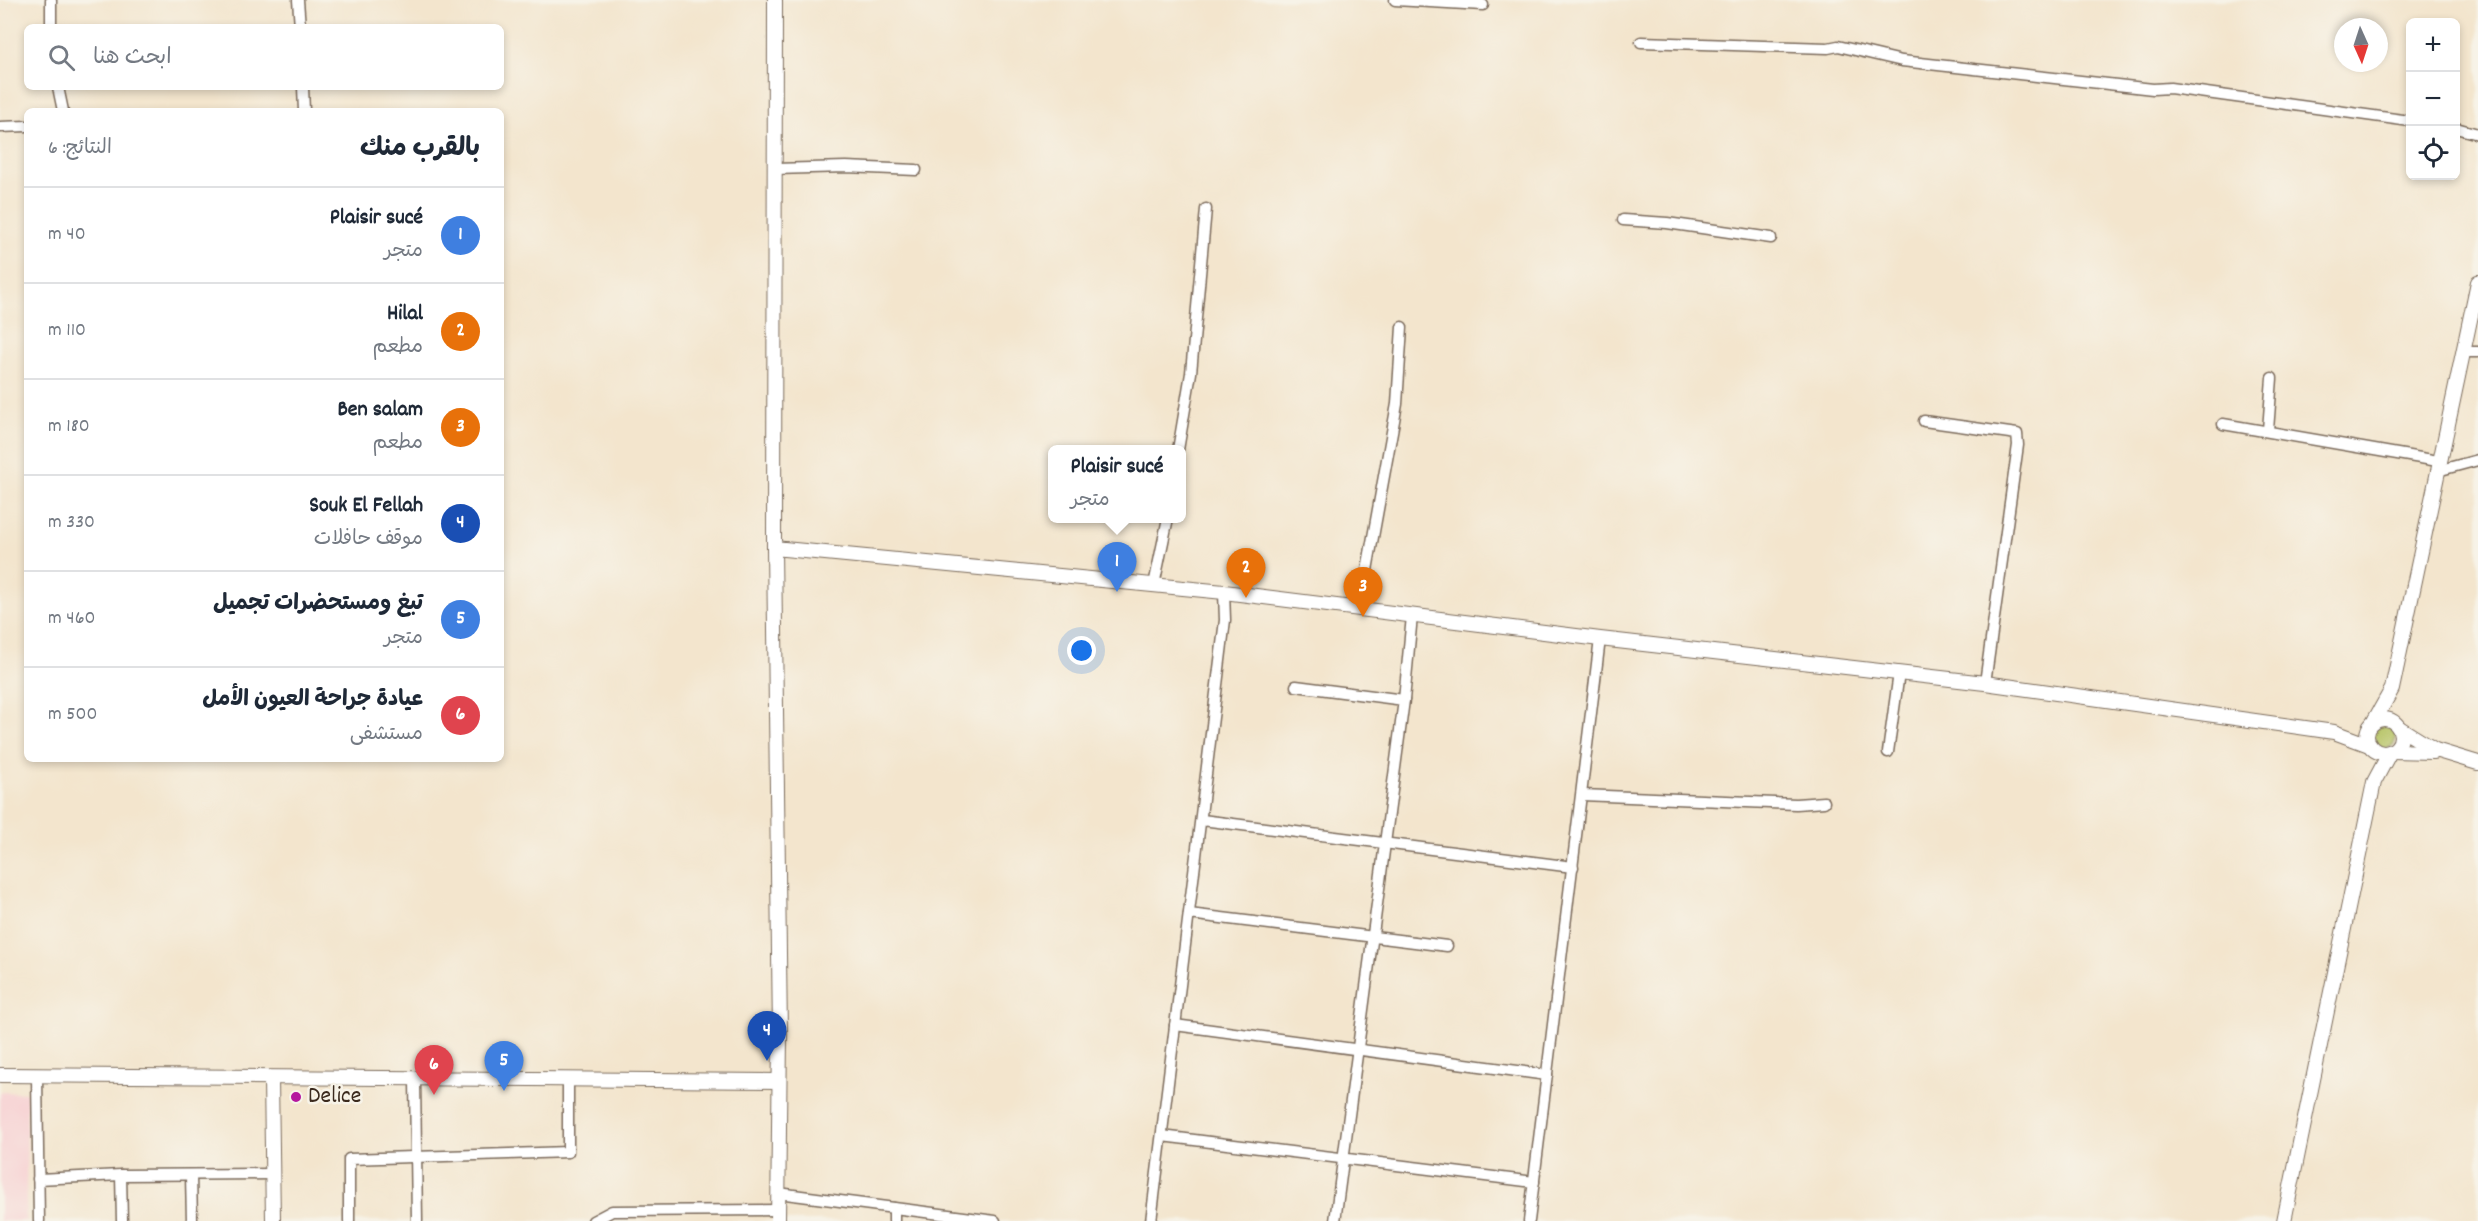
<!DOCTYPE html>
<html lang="ar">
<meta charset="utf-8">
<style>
:root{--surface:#fff;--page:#f6f6f7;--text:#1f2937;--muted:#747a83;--line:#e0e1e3;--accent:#b5179e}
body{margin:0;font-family:Dekko,"Playpen Sans Arabic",sans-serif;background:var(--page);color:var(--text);direction:rtl}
.controls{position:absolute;right:18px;top:18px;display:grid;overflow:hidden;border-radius:9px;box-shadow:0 3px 9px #0003}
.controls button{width:54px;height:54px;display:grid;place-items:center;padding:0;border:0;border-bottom:2px solid var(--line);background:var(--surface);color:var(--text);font:30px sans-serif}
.compass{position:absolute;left:2334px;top:18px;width:54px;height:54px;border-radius:50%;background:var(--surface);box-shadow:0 3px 9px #0003;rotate:177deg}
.you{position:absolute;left:1082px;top:651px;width:21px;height:21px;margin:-15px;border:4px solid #fff;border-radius:50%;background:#1a73e8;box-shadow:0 0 0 9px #1a73e833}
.badge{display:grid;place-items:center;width:39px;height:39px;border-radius:50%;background:var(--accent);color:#fff;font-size:20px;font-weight:700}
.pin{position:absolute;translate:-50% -50px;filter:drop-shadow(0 2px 3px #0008)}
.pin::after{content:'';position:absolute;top:32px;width:21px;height:18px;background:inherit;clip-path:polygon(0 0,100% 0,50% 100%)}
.popup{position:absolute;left:1048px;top:445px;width:138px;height:78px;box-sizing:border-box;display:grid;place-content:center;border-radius:9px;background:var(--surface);filter:drop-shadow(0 2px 4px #0005);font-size:20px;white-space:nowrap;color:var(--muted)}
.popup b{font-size:22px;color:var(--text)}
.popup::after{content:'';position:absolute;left:50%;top:100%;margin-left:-12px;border:12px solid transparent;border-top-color:var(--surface)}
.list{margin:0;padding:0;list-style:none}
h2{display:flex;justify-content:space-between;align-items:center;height:78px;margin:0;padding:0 24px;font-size:26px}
h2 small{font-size:20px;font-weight:400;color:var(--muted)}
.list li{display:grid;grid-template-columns:39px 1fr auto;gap:18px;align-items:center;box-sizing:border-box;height:96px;padding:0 24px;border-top:2px solid var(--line)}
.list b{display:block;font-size:22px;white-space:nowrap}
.list p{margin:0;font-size:20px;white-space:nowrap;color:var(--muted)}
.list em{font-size:20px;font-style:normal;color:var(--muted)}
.icon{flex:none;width:33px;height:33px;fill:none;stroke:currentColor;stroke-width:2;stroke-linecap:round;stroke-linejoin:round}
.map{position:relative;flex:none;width:2478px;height:1221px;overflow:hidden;direction:ltr}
.search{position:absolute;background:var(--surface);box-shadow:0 3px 9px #0003;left:24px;top:24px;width:480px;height:66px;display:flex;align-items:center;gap:15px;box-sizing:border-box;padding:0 21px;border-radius:9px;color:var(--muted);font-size:22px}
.panel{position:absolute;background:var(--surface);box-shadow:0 3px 9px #0003;left:24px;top:108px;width:480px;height:654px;border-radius:9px;direction:rtl}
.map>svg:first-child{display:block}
</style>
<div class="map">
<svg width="2478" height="1221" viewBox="0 0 2478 1221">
<rect width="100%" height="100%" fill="#f7f3e8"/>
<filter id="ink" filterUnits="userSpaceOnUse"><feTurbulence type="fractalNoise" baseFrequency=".0167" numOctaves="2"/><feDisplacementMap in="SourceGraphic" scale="12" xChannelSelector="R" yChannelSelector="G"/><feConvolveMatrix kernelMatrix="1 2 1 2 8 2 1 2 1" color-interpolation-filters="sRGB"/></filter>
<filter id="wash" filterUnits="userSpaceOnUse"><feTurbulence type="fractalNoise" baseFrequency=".008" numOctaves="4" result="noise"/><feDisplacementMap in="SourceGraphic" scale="24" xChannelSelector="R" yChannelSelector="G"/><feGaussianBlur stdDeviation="1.35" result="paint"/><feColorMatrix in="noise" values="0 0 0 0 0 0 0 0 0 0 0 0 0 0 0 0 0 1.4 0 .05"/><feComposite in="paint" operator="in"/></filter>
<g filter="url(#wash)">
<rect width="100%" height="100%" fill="#f3e5cd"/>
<path fill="#f7cfd2" d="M0 1092 27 1093 26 1221H0Z"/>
<circle fill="#b7c466" stroke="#797742" stroke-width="1.5" cx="2384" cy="737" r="12"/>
</g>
<g filter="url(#ink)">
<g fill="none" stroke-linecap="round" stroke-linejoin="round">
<defs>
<g id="minor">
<path d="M51 0V27"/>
<path d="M298 0 300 27"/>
<path d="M1395 0 1483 5"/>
<path d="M1641 42 1828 48 1838 46 1902 61 2153 89 2170 88 2410 121"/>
<path d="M58 87 63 111"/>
<path d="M303 87 304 111"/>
<path d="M0 127 27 126"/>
<path d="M2456 128 2478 134"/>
<path d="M775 169 846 167 916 170"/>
<path d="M1623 220 1667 223 1771 238"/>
<path d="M2463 352H2478"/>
<path d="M1924 421 2017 434 2018 445 1985 683"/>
<path d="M2223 424 2438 461"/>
<path d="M2268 430 2272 378"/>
<path d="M1178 450 1191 373 1206 209"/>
<path d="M2437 471 2478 460"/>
<path d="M1154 585 1168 518"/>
<path d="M1360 609 1397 404 1402 327"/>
<path d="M1296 686 1404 700"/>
<path d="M1888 752 1899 673"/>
<path d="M1582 795 1796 804 1824 802"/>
<path d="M1202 820 1573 867"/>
<path d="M1189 914 1447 946"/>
<path d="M1175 1025 1547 1075"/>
<path d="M37 1076 39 1221"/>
<path d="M415 1080 417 1221"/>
<path d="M1162 1136 1534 1182"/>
<path d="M121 1175 122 1221"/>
<path d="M191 1175 192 1221"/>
<path d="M38 1179 121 1175 272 1174"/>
<path d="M778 1193 995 1221"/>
<path d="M349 1221V1159L568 1152V1081"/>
<path d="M593 1221 612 1211 779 1210"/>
<path d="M894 1221V1208"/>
<path d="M1151 1221 1225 620 1224 592"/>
<path d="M1335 1221 1404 700 1412 616"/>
<path d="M1529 1221 1600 639"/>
</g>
<g id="secondary">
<path d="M775 0 774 548 780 1034 778 1221"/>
<path d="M774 548 1224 592 1600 639 1985 683 2334 732 2369 745"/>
<circle cx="2384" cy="736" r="17"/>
<path d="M2373 723 2392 689 2478 282"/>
<path d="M2398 727 2435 750 2478 763"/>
<path d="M2392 751 2433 752"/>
<path d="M0 1075 779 1081"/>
<path d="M271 1078 273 1221"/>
<path d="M2284 1221 2374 782 2390 752"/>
</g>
</defs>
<use href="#minor" stroke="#7b6b5b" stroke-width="13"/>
<use href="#secondary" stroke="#7b6b5b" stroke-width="16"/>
<use href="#minor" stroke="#fff" stroke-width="10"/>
<use href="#secondary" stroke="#fff" stroke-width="14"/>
</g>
</g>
<circle fill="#b5179e" stroke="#f7f3e8" stroke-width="2" cx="296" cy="1097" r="6"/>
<g text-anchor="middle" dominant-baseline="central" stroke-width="5" stroke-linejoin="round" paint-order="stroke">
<g font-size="24" fill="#3b2a1e" stroke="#f7f3e8" text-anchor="start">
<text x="308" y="1097">Delice</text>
</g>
</g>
</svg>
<div class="controls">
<button>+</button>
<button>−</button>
<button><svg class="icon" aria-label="locate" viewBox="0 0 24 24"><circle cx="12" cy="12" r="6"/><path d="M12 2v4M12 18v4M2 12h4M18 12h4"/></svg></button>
</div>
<svg class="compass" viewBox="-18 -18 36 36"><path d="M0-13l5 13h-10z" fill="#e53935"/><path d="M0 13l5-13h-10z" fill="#747a83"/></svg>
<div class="you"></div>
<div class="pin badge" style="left:1117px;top:592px;background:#3f7fe0">1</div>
<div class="popup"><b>Plaisir sucé</b>متجر</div>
<div class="pin badge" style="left:1246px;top:598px;background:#e8710a">2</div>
<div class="pin badge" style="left:1363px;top:617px;background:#e8710a">3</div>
<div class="pin badge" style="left:767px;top:1061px;background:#1a4fb4">4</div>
<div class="pin badge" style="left:504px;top:1091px;background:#3f7fe0">5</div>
<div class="pin badge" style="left:434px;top:1095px;background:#e0444e">6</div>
<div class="search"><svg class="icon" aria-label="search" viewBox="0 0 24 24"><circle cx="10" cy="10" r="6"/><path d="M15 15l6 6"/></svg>ابحث هنا</div>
<section class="panel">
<h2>بالقرب منك<small>النتائج: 6</small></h2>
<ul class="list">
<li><span class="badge" style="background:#3f7fe0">1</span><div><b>Plaisir sucé</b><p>متجر</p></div><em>40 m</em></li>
<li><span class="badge" style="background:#e8710a">2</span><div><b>Hilal</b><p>مطعم</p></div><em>110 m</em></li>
<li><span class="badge" style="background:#e8710a">3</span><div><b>Ben salam</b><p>مطعم</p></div><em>180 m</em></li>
<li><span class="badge" style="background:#1a4fb4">4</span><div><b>Souk El Fellah</b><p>موقف حافلات</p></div><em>330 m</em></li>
<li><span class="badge" style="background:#3f7fe0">5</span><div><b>تبغ ومستحضرات تجميل</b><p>متجر</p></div><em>460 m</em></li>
<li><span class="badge" style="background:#e0444e">6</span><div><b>عيادة جراحة العيون الأمل</b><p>مستشفى</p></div><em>500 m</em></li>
</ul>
</section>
</div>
